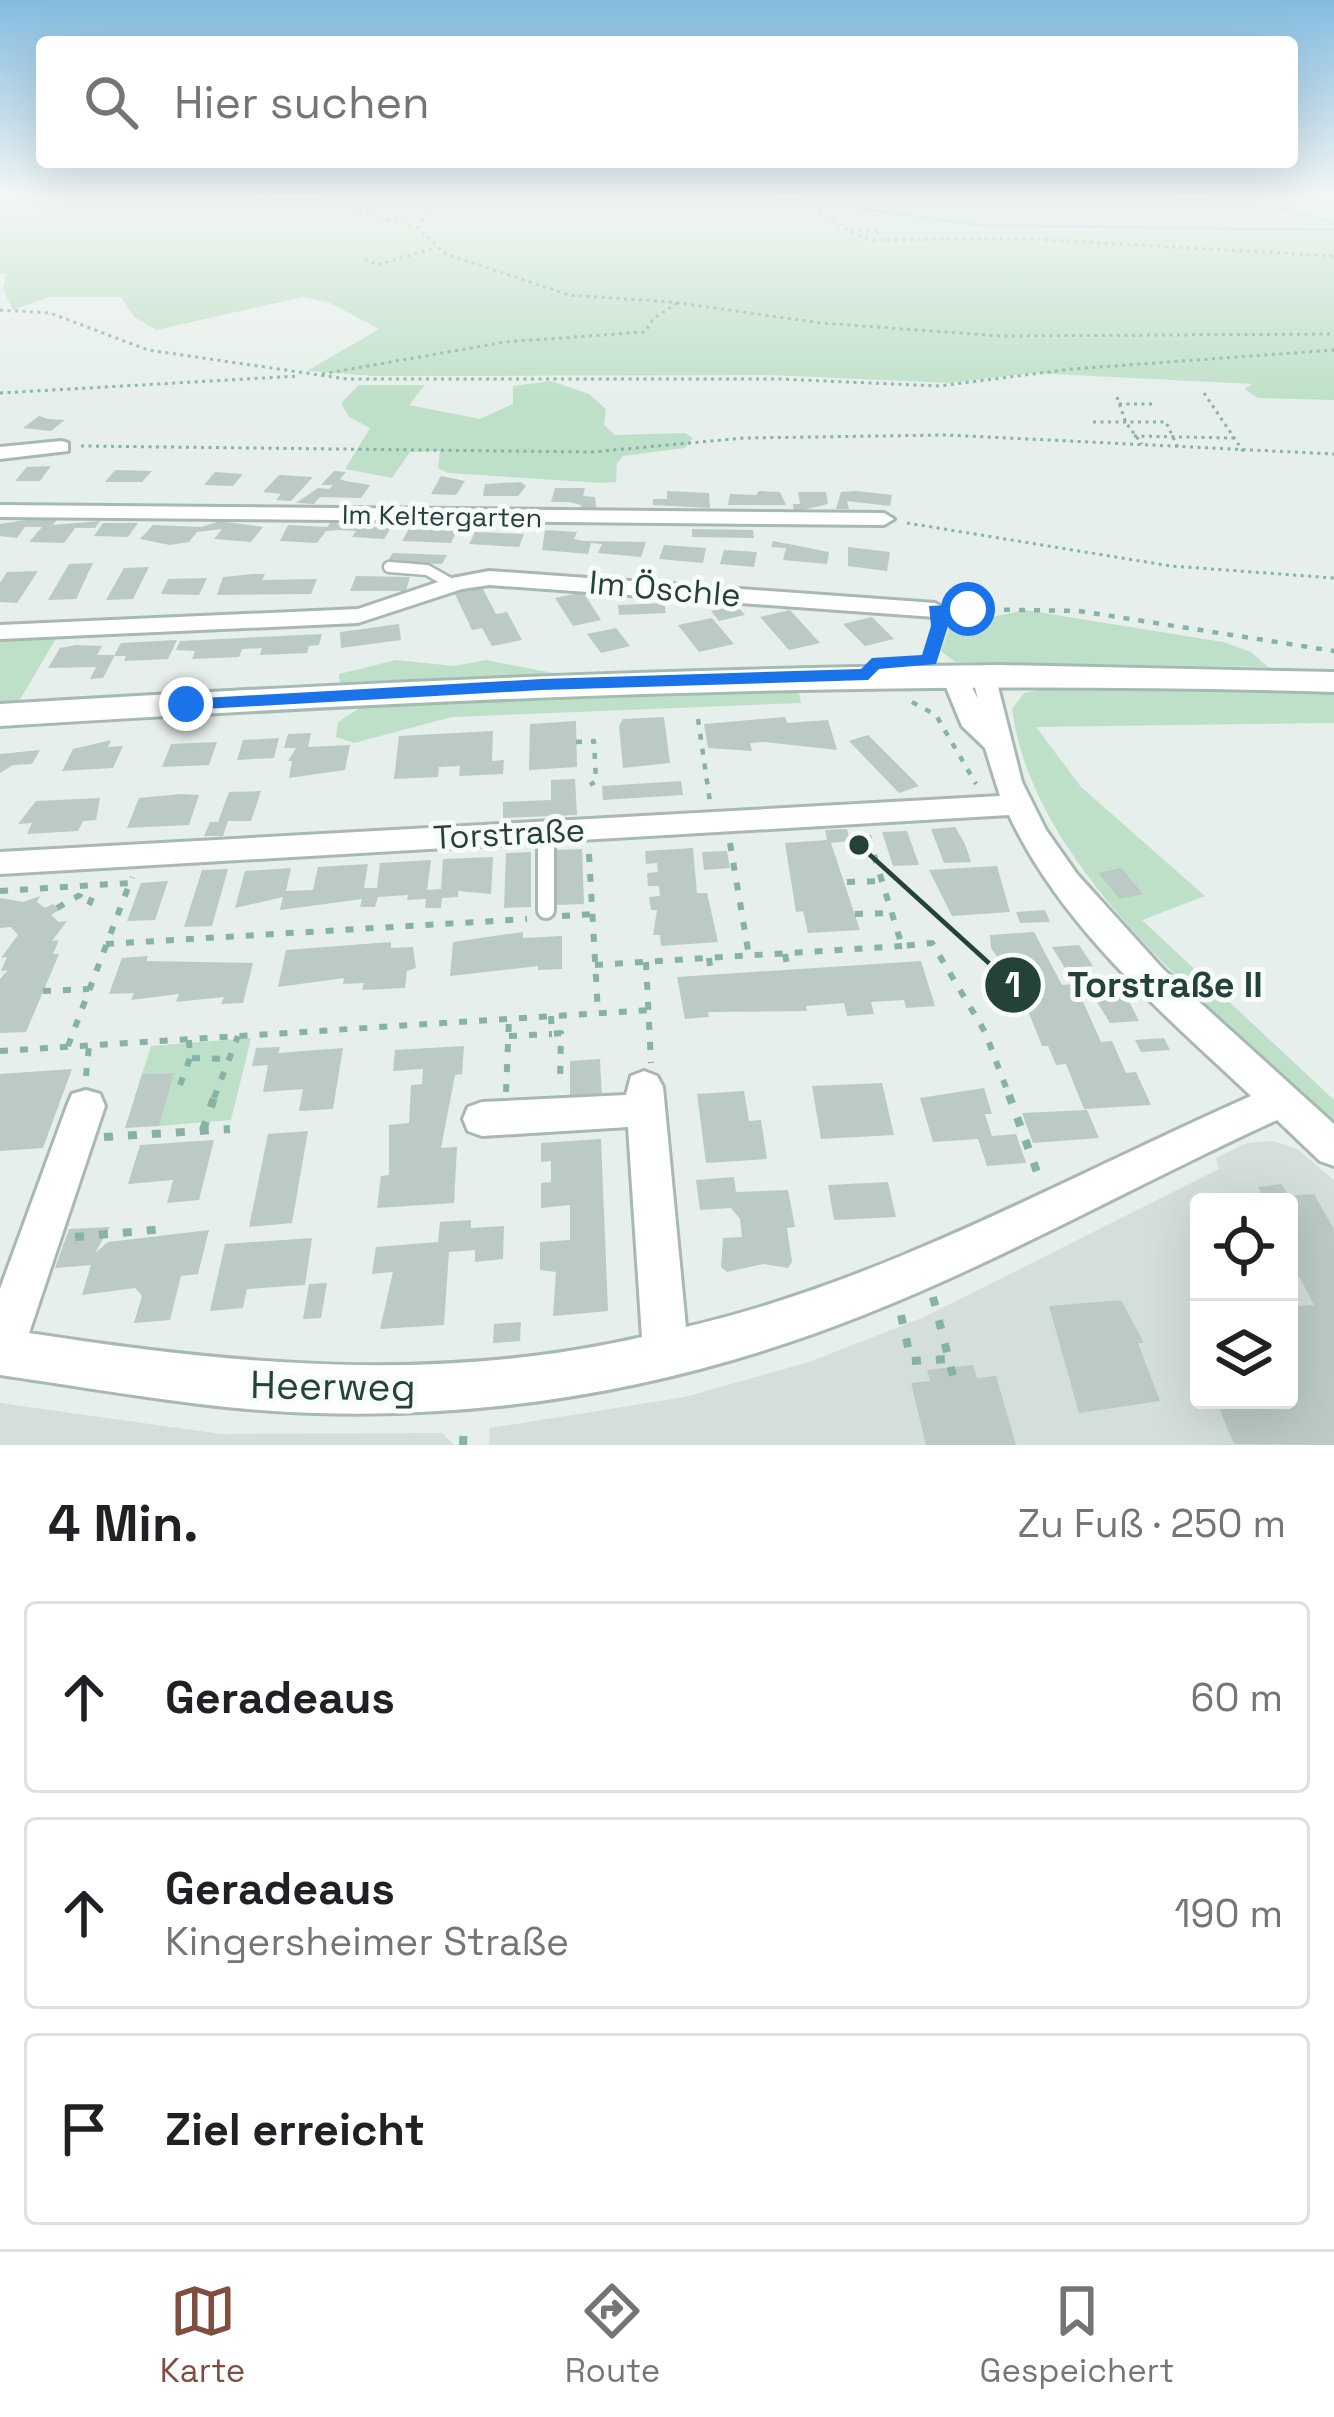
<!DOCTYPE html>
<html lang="de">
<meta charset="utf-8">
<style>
:root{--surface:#fff;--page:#f6f6f6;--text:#202124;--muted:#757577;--line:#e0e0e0;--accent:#7f4e3f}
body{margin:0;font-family:"Space Grotesk",sans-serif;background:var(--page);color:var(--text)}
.controls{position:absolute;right:36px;bottom:36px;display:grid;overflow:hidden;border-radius:12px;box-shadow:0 12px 48px #0002}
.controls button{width:108px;height:108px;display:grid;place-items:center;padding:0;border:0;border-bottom:3px solid var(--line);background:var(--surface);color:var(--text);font:60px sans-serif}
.stop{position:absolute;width:36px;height:36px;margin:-27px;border:9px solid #1a73e8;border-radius:50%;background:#fff}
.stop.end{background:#1a73e8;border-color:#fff;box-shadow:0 3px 12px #0008}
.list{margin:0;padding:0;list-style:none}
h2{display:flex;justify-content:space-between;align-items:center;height:156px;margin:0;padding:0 48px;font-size:51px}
h2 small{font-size:39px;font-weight:400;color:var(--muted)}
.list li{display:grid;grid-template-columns:78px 1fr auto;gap:36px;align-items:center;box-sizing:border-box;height:192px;margin:0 24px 24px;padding:0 24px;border:3px solid var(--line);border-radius:12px}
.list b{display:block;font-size:45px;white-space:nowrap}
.list p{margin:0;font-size:39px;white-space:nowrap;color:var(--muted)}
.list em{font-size:39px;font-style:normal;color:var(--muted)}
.icon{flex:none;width:66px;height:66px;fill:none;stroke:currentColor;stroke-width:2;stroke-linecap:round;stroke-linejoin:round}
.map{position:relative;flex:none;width:1334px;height:1445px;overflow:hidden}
.search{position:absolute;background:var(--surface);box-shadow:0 12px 48px #0002;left:36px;right:36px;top:36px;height:132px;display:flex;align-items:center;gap:30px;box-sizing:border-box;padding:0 42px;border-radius:12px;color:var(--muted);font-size:45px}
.sheet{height:804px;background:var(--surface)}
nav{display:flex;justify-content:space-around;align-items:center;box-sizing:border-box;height:168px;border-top:3px solid var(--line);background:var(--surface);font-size:33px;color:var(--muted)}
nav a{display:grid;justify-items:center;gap:6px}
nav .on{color:var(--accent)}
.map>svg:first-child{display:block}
</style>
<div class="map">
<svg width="1334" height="1445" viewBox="0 0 1334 1445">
<rect width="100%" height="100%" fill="#e6efeb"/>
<g fill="#d4dfda" fill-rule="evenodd">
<path d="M1273 1141 1297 1149 1334 1180V1445H489L490 1428 685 1397 809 1362 922 1318 1219 1169 1216 1158 1247 1143ZM1199 1202H1289V1400H1199Z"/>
<path d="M0 1403 221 1434 442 1433 454 1445H0Z"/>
</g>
<g fill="#bfe0c8">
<path d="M0 198H1334V400L1258 398 1244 389 1253 384 1033 373 949 383 769 375 375 376 307 371 379 329 330 303 303 297 156 330 134 317 121 297H49L13 310 3 289 7 274H0Z"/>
<path d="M551 381 589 394 606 409 604 425 615 435 685 433 693 438 685 448 623 456 617 463 616 482 601 483 448 473 438 468 440 451 410 452 392 478 345 469 370 428 349 417 341 403 359 385H425L409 405 480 419 513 404V386Z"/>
<path d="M1025 610 1223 642 1251 652 1268 667 955 662 941 651 950 626Z"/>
<path d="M57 637 18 703 0 705V639Z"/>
<path d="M396 660 454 666 486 660 569 676 340 685 339 674Z"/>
<path d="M1054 687 1334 692V723L1036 727 1081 787 1205 896 1142 920 1334 1100V1123C1219 1013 1034 873 1012 709L1024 693Z"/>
<path d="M637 690 799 692 801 703 452 717 354 743 336 737 338 722 358 709 388 701Z"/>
<path d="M251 1038 231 1120 159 1126 173 1073 142 1074 151 1046Z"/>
</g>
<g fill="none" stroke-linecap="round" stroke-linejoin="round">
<g stroke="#8ec9d4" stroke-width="3">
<path d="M773 198 790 200"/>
<path d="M1180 198 1285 209 1334 222"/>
<path d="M812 202 978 225 1334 230"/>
</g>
</g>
<g fill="#bbcac4">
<path d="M39 416 48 419 65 420 51 431 23 428Z"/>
<path d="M51 466 40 481H15L27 467Z"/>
<path d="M115 470 152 471 142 482H105Z"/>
<path d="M334 471 346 472 340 479 345 481 370 485 361 498 320 497 314 504 296 503 318 488 329 489 333 485H321Z"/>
<path d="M215 472 243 474 233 486 204 485Z"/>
<path d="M279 475 313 477 291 501 276 500 281 494 263 492Z"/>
<path d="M441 476 465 481 456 495 431 494Z"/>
<path d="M521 482 526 486 518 496H483L485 484Z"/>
<path d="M555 488H585L583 496 595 497 597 514 580 513 581 505 569 502H551Z"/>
<path d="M667 491 709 493 710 508 653 505V499H667Z"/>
<path d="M759 491 780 492 786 505H728L730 494 756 495Z"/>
<path d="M798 492H826L828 504 794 512 793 504H800Z"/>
<path d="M841 492 857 491 892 495 890 506 847 501 849 509H836Z"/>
<path d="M43 517H59L53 525 100 521 95 528H75L64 543 29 542 42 527H25L17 538 0 536V524Z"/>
<path d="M220 521 263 527 251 542 214 539 222 529 197 532 189 542 170 545 140 539 153 525 201 527Z"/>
<path d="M331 522 350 526 391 528 384 539 352 537 356 531 339 530 326 531 317 543 280 541 288 525 327 527Z"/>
<path d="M103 523H138L128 537 94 536Z"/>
<path d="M409 529 457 531 451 543 402 541Z"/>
<path d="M692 529 753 530 754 538 692 537Z"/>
<path d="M545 530 577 532 574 539 584 541 646 542 641 557 598 553 602 544 591 543 588 554 542 550Z"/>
<path d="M475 532 499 533 524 534 519 547 469 544Z"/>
<path d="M773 541 829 552 827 564 783 560 786 548 771 547Z"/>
<path d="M664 545 706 548 703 563 659 559Z"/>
<path d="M848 547 890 552 887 571 848 566Z"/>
<path d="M724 550 757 552 754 567 720 564Z"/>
<path d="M393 553 447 555 442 564 387 562Z"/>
<path d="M93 563 76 599 48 600 69 564Z"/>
<path d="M149 567 133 599 106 600 124 568Z"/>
<path d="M38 571 17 603 0 602V583L7 572Z"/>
<path d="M253 574H265L262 580 317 579 311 594 217 595 223 577Z"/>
<path d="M356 576 410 577 406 591H350Z"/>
<path d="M207 578 199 595 161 594 168 579Z"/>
<path d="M482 587 496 614 507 612 522 640 492 646 482 628 472 630 454 592Z"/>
<path d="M583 592 601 620 573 626 555 598Z"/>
<path d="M664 603 666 613 619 615 618 605Z"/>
<path d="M736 605 745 615 719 621 711 611Z"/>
<path d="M790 610 820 643 789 650 760 617Z"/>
<path d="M872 617 894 639 865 646 843 624Z"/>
<path d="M712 618 734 644 699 652 678 625Z"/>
<path d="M399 624 401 640 341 648 340 632Z"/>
<path d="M616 628 630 646 601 653 587 634Z"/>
<path d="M322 634 319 645 309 646 307 653 260 655 262 648 242 649 239 657 192 659 195 651 176 650 180 641Z"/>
<path d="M177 640 168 659 124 661 126 656H114L121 643Z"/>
<path d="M76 645 102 646 97 655H115L103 678 90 679 96 667 48 668 60 648Z"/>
<path d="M664 717 670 763 623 768 619 726 623 719Z"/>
<path d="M785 717 787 723 828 720 837 750 765 742 750 743 752 751 708 748 704 724Z"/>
<path d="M576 721 577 767 529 770 530 724Z"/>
<path d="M493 731 492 761 504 760 503 774 459 776 460 766 439 767 438 777 394 779 399 736Z"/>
<path d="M311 733 308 747 350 745 345 770 289 778 292 761H288L296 748H284L288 734Z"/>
<path d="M868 735 919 786 899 793 849 741Z"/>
<path d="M279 738 274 758 237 760 243 740Z"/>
<path d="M111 740 108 747 123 746 113 768 62 771 73 749Z"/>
<path d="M217 742 209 765 162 767 171 744Z"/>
<path d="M40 750 32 764 13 765 0 773V754Z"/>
<path d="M575 779 577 815 503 818V802L551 800V780Z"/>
<path d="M681 781 683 795 603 800 602 786Z"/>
<path d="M261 791 251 821H228L223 836H204L210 822H218L229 792Z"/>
<path d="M181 794 199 795 189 825 127 828 139 798Z"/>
<path d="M100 798 96 820 83 821 78 831 27 834 32 823 18 824 36 801Z"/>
<path d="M955 827 965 844 971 862 944 863 931 829Z"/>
<path d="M847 829 850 841 831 843 860 930 808 933 803 911 796 912 785 843 827 840 825 830Z"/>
<path d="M907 831 919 865 893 866 882 832Z"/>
<path d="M693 848 697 893H707L718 942 661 946 660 935H653L657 910H651L649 897 660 896 659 886H648L647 873 658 872 657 863 646 864 645 851Z"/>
<path d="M582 849 584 904 557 905V850Z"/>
<path d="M727 851 730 868 704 870 702 852Z"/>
<path d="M531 852V907L504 908 506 853Z"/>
<path d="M493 857 491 894 458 891V897L442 898 441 908H425L426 899 407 900 408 895 378 897 375 907H360L362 899 280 910 283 897 235 908 245 871 291 868 286 891 313 890 318 867 368 864 364 888H377L380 863 431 860 427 890 441 889 443 859Z"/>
<path d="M997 866 1010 912 952 916 929 870Z"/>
<path d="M1121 868 1143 894 1120 899 1098 873Z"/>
<path d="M228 869 212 926 184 927 202 870Z"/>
<path d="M168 881 155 920 127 921 141 883Z"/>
<path d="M40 896 37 902 45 908 53 904 59 910 51 915 59 922 67 921 52 941 59 940 53 954H59L26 1032 0 1033V979L8 970 1 971 7 957 1 958 18 935 11 927 0 928V898L23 902Z"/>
<path d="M1045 910 1050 922 1020 923 1016 912Z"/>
<path d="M523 932V938L562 936V969L538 970V966L450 976 453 942Z"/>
<path d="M1034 932 1062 985 1075 984 1101 1042 1112 1041 1126 1073 1136 1072 1151 1105 1084 1109 1066 1064 1056 1065 1048 1046H1042L1019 988 991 948 990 935Z"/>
<path d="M391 942V948L413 947 416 968 407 971 405 988 362 990 364 983 343 984 344 978 278 987 286 950Z"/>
<path d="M1079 945 1093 966 1065 968 1052 947Z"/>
<path d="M148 956 146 961 253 963 243 1003 221 1004 224 997 176 1002 179 994 131 1000 134 993 109 994 122 958Z"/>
<path d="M921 961 935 1006 906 1008 904 1000 871 1002 874 1014 847 1016 844 1003 806 1006 807 1011 708 1012 709 1017 685 1019 677 977Z"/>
<path d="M1126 995 1139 1021 1110 1023 1094 997Z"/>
<path d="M1164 1038 1170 1050 1141 1052 1135 1040Z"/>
<path d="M464 1046 462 1074 455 1075 441 1148 457 1147 454 1203 377 1208 381 1176 389 1175V1125L409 1123 411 1085 422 1084 423 1069 393 1071 395 1050Z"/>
<path d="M280 1047 278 1053 343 1048 333 1109 299 1111 303 1089 263 1092 268 1065 252 1066 256 1048Z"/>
<path d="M600 1059 602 1098 570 1100V1061Z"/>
<path d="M72 1069 43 1148 0 1151V1074Z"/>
<path d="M174 1073 159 1126 125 1128 142 1074Z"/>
<path d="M882 1083 894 1135 821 1139 812 1086Z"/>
<path d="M984 1088 992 1114H985L992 1136 1016 1134 1026 1163 987 1166 978 1139 933 1142 920 1098Z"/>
<path d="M744 1091 749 1121 761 1120 767 1159 706 1163 697 1094Z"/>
<path d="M1087 1110 1099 1138 1033 1143 1022 1113Z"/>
<path d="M308 1131 292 1223 249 1227 268 1134Z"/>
<path d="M601 1139 608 1311 553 1316 556 1272 540 1270V1242L570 1240V1205L541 1208V1183L551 1182V1161L541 1162V1143Z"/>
<path d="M214 1140 199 1200 167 1203 173 1180 128 1184 140 1145Z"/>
<path d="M734 1177 736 1192 788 1190 795 1227 787 1228 792 1262 788 1268 763 1264 727 1272 721 1267 723 1238 742 1237 740 1219 731 1208 700 1210 696 1180Z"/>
<path d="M888 1182 896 1217 834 1220 828 1185Z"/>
<path d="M1282 1184 1288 1196 1314 1194 1334 1229V1445L1234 1444 1216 1401 1289 1400V1320H1294L1289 1307 1314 1305 1299 1276 1289 1277V1202H1255L1263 1198 1258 1187Z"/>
<path d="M471 1220V1228L504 1226 503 1259 475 1262V1250L449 1252 444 1325 380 1329 393 1272 372 1274 376 1247 438 1242 440 1222Z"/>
<path d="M110 1227 95 1253 108 1242 209 1230 198 1274 181 1276 170 1320 134 1323 142 1296 135 1288 82 1295 91 1265 55 1268 69 1229Z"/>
<path d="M312 1238 305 1285 247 1289 243 1308 210 1311 225 1244Z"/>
<path d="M327 1283 321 1318 303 1319 309 1284Z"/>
<path d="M1121 1300 1144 1343H1138L1160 1401 1079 1413 1049 1306Z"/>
<path d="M521 1322 520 1341 493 1343 494 1324Z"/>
<path d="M973 1365 977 1378 996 1376 1016 1445H926L911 1383 930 1381 927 1370Z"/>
</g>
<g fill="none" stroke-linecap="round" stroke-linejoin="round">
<defs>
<path id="service-far1" d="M389 567 427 570 450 583"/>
<path id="service" d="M546 833V910"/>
<g id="minor">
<path d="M61 441 68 443V451L0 459V447Z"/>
<path d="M0 505 884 513 894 519 884 525 0 517Z"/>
<path d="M489 571 935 603 947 610 935 617 489 585 462 589 358 623 0 639V625L358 609 447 579Z"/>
<path d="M954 667 963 670 978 699 972 676 976 671H994L1022 782 1046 830 1077 874 1163 969 1334 1124V1166L1320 1161 1277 1120C1139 1183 1007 1258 866 1314 691 1384 505 1419 316 1413 209 1410 105 1390 0 1375V1289L67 1106 72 1094 86 1090 100 1094 105 1106 29 1333C234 1365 437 1384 642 1337L628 1127 482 1136 468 1131 463 1119 468 1107 482 1102 626 1095 631 1076 644 1071 657 1076 663 1087 686 1327C887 1280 1065 1178 1251 1096 1163 1013 1061 927 1009 815L0 874V852L1000 796 985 748 962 726 941 675Z"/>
</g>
<path id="secondary" d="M1000 665 1334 672V692C888 678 445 698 0 726V704C333 684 666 668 1000 665Z"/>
</defs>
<use href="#service-far1" stroke="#a8b8b2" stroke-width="15"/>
<use href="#service" stroke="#a8b8b2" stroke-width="22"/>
<use href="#minor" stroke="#a8b8b2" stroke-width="6"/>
<use href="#secondary" stroke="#a4bbb3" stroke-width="6"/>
<g stroke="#86b3a5" stroke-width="3" stroke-dasharray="3 4.5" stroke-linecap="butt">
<path d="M793 198C820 210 849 236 874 240L1032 239 1334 256"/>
<path d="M26 202 68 198"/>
<path d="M0 205 321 200 418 228 446 254 569 295 672 302 821 323 1001 336 1334 334"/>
<path d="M418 228 435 198"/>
<path d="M851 230H879L874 240"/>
<path d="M365 259 377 265 434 248"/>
<path d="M0 310 50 313 148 350 347 379H779L939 386 1072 369 1334 350"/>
<path d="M322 374 505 342 645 332 654 318 678 303"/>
<path d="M0 393 299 376"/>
<path d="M1204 393 1245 454"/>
<path d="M1117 397 1126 423 1142 444"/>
<path d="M1119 404H1153"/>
<path d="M1093 422H1166L1179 450"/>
<path d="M1134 436 1233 438"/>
<path d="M81 446 592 452 744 438 946 435 1334 454"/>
<path d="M907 523 1171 566 1334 578"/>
</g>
<g stroke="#86b3a5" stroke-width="4.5" stroke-dasharray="6 9" stroke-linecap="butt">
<path d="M959 609 1079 611 1334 651"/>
<path d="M932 656 940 627"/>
<path d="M912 702 936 715 976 784"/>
<path d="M698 719 710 802"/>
<path d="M576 742 594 741 596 781 590 785"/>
</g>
<g stroke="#86b3a5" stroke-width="6" stroke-dasharray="8 12" stroke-linecap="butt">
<path d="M868 836 902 946 932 943 985 1032 1010 1098"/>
<path d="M730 843 749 956"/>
<path d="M589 854 598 1013"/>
<path d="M847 882 882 881"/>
<path d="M0 891 130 883"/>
<path d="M89 905 96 888"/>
<path d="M57 908 80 895 84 886"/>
<path d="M855 914 892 913"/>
<path d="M562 916 592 914"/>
<path d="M106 944 527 919"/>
<path d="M785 954 788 970"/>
<path d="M709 958 711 974"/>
<path d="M646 962 651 1063"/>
<path d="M595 965 902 946"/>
<path d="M43 991 89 989"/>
<path d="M551 1016 552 1034 561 1033 560 1084"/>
<path d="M509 1036 552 1034"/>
<path d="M189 1040 190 1058 232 1059"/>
<path d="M68 1046 132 877"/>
<path d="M0 1051 651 1010"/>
<path d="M86 1076 89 1046"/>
<path d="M180 1085 190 1058"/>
<path d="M506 1092 509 1019"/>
<path d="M214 1098 238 1036"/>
</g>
<g stroke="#86b3a5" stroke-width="8" stroke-dasharray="9 15" stroke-linecap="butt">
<path d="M1009 1095 1041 1183"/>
<path d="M203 1130 215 1095"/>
<path d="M104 1137 230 1129"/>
<path d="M75 1237 164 1229"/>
<path d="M933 1297 954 1380"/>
<path d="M901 1315 911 1361 948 1359"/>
<path d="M463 1445 464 1421"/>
</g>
<use href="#service-far1" stroke="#fff" stroke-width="10"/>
<use href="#service" stroke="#fff" stroke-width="16"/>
<use href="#minor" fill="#fff" fill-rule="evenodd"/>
<use href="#secondary" fill="#fff" fill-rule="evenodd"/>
</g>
<linearGradient id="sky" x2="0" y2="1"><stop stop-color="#84bce0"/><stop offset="0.49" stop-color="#f4f8f6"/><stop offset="1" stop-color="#f4f8f6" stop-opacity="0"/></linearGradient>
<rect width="1334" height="400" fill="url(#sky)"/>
<path fill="#1a73e8" d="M968 604 974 613 945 615 948 626 936 664 879 669 868 680 542 690 186 710 177 704 186 699 542 679 861 669 872 658 922 655 931 626 929 606Z"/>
<g text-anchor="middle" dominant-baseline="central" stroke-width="10" stroke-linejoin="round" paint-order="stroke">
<g font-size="27" fill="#24423a" stroke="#f7fbf9">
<text transform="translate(442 516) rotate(1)">Im Keltergarten</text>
</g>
<g font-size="33" fill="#24423a" stroke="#f7fbf9">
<text transform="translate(665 589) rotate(5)">Im Öschle</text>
<text transform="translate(509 834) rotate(-3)">Torstraße</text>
</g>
<g font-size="39" fill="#24423a" stroke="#f7fbf9">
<text transform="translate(333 1386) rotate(1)">Heerweg</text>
</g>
</g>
<path fill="none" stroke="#24423a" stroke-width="4.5" d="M859 845L1013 985"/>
<g fill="#24423a" stroke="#f7fbf9" stroke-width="4.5">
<circle cx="859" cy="845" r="12"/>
<circle cx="1013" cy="985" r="30"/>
</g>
<g font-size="36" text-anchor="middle" font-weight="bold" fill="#fff">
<text x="1013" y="997">1</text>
</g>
<g font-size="36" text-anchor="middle" font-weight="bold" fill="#24423a" stroke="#f7fbf9" stroke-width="10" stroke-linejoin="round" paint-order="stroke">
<text x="1165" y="997">Torstraße II</text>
</g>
</svg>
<div class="controls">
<button><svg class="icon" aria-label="locate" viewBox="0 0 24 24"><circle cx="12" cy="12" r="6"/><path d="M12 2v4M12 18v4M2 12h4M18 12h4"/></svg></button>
<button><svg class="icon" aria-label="layers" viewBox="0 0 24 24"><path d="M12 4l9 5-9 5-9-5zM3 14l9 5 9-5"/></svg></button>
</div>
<div class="stop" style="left:968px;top:609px"></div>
<div class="stop end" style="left:186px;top:704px"></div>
<div class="search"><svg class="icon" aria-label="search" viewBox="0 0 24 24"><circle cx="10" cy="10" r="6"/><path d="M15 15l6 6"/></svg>Hier suchen</div>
</div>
<section class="sheet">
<h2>4 Min.<small>Zu Fuß · 250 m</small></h2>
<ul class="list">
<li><svg class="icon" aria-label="ahead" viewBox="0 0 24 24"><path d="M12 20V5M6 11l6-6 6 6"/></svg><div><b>Geradeaus</b></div><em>60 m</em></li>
<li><svg class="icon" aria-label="ahead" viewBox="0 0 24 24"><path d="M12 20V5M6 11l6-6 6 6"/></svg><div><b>Geradeaus</b><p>Kingersheimer Straße</p></div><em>190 m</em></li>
<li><svg class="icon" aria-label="arrive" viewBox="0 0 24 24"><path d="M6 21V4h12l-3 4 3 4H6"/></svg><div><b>Ziel erreicht</b></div></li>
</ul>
</section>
<nav>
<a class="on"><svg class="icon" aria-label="map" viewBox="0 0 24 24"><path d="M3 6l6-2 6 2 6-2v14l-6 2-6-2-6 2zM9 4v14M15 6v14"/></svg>Karte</a>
<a><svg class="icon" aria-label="directions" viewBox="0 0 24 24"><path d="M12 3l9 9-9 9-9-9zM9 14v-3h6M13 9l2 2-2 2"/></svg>Route</a>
<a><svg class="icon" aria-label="saved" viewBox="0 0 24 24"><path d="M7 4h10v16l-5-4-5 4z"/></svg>Gespeichert</a>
</nav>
